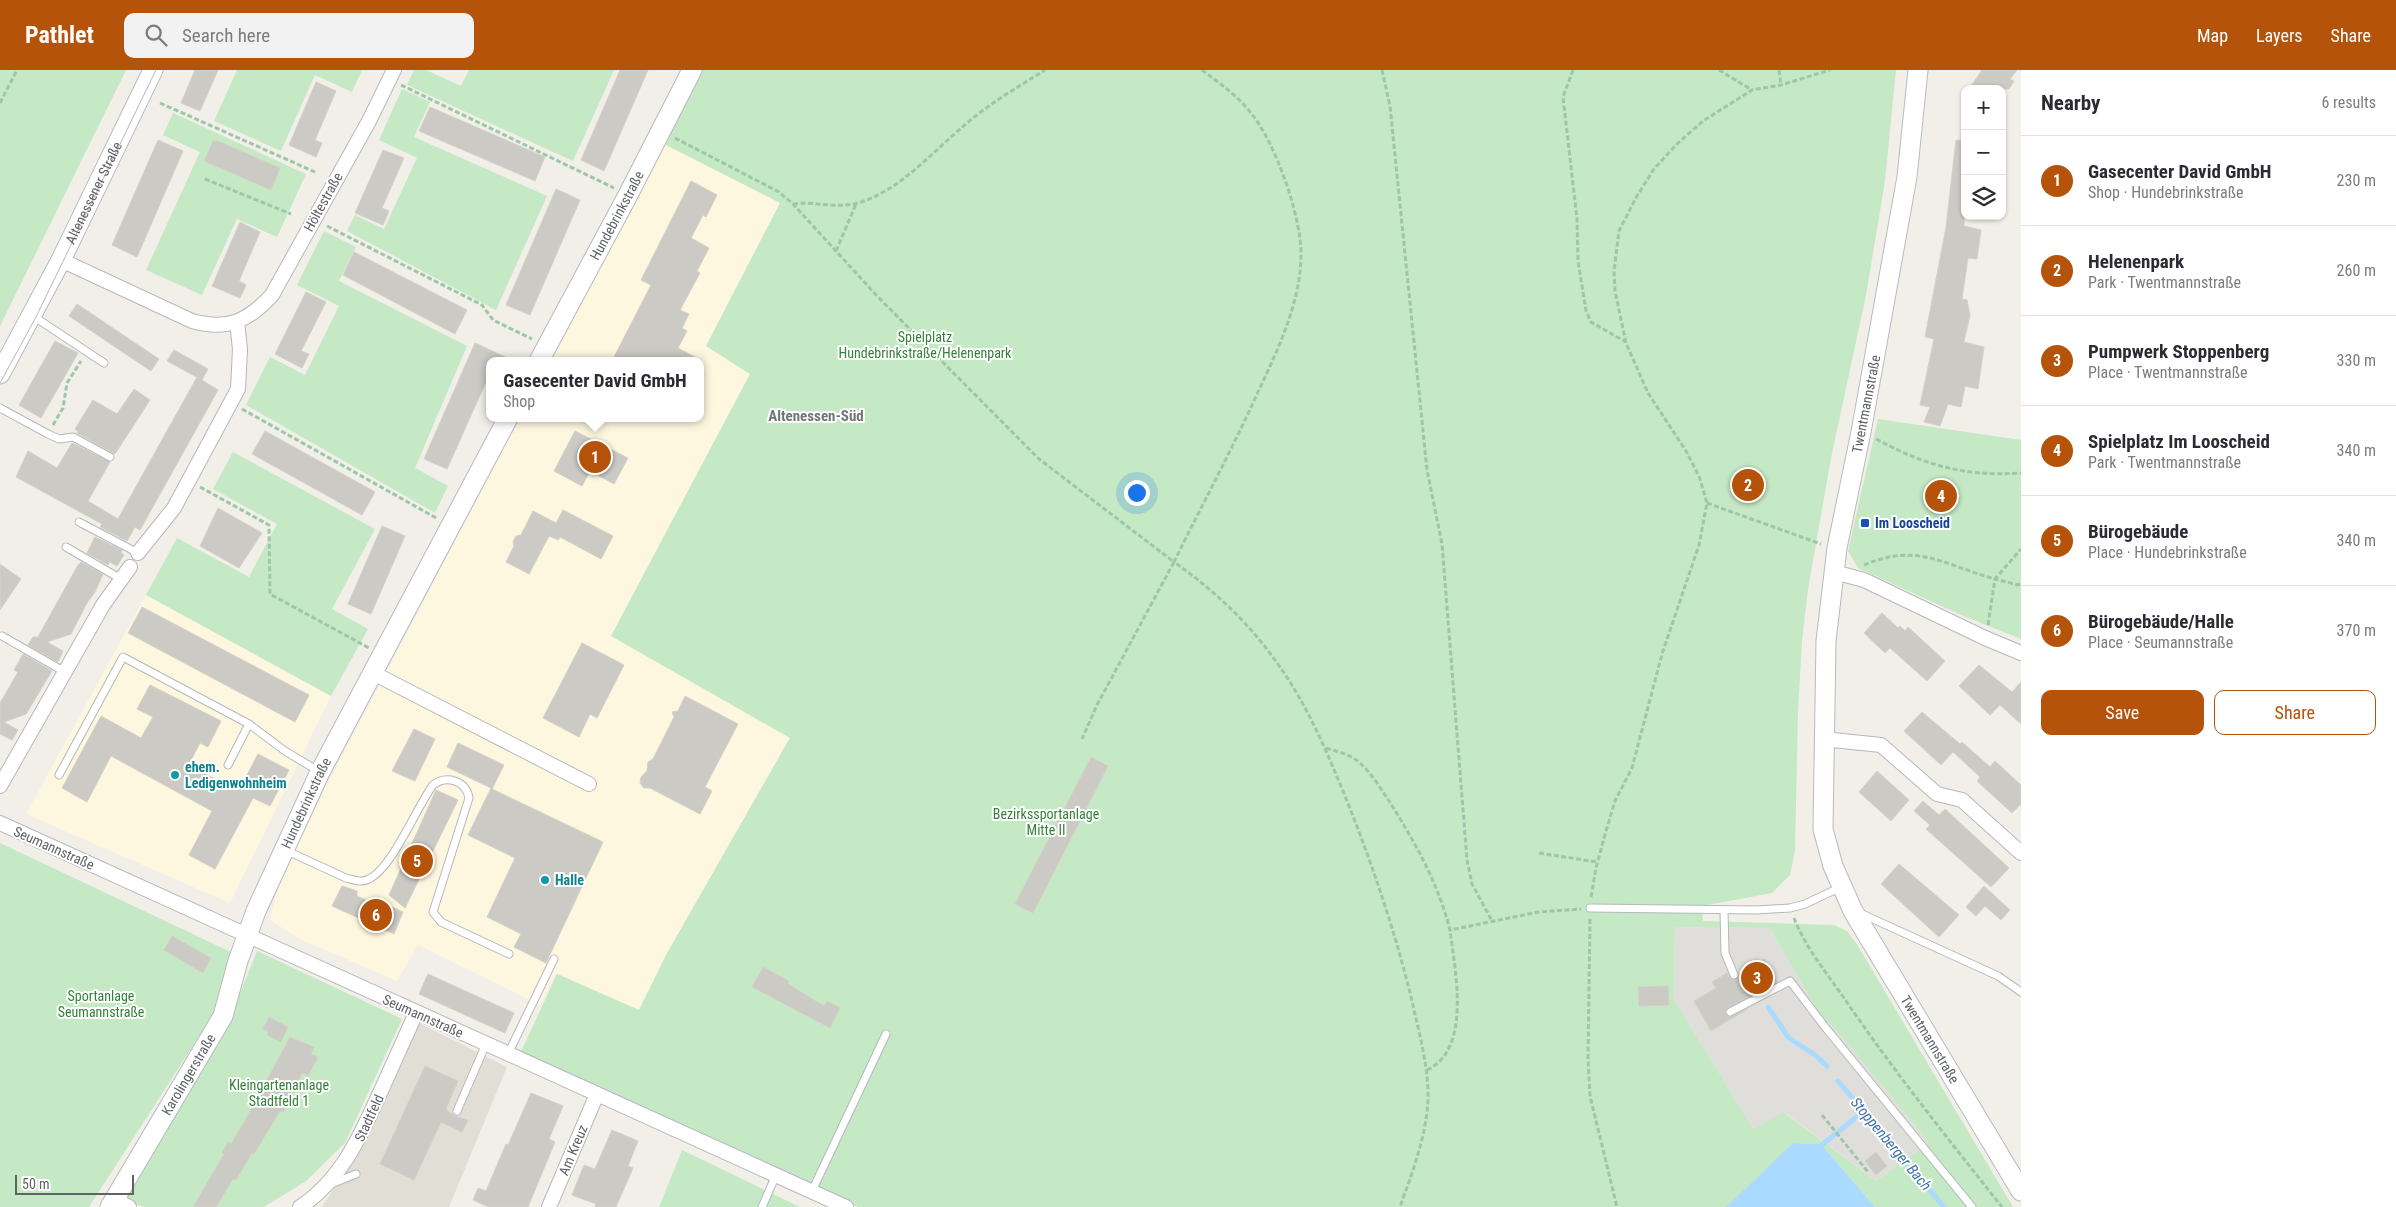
<!DOCTYPE html>
<meta charset="utf-8">
<style>
:root{--surface:#fff;--page:#f2f2f3;--text:#2b2b33;--muted:#7c7c81;--line:#e1e1e2;--accent:#b45309}
body{margin:0;font-family:"Roboto Condensed",sans-serif;background:var(--page);color:var(--text)}
.controls{position:absolute;right:15px;top:15px;display:grid;overflow:hidden;border-radius:10px;box-shadow:0 1px 4px #0004}
.controls button{width:45px;height:45px;display:grid;place-items:center;padding:0;border:0;border-bottom:1px solid var(--line);background:var(--surface);color:var(--text);font:25px sans-serif}
.scale{position:absolute;left:15px;bottom:12px;width:119px;box-sizing:border-box;padding-left:5px;border:2px solid #5f6368;border-top:0;font-size:14px;line-height:18px;white-space:nowrap;color:#5f6368;-webkit-text-stroke:4px #fff;paint-order:stroke}
.you{position:absolute;left:1136px;top:422px;width:18px;height:18px;margin:-12px;border:4px solid #fff;border-radius:50%;background:#1a73e8;box-shadow:0 0 0 8px #1a73e833}
.badge{display:grid;place-items:center;width:32px;height:32px;border-radius:50%;background:var(--accent);color:#fff;font-size:16px;font-weight:700}
.pin{position:absolute;translate:-50% -50%;border:2px solid #fff;box-shadow:0 1px 5px #0006}
.popup{position:absolute;left:486px;top:287px;width:218px;height:65px;box-sizing:border-box;display:grid;place-content:center;border-radius:10px;background:var(--surface);filter:drop-shadow(0 1px 4px #0005);font-size:16px;white-space:nowrap;color:var(--muted)}
.popup b{font-size:19px;color:var(--text)}
.popup::after{content:'';position:absolute;left:50%;top:100%;margin-left:-10px;border:10px solid transparent;border-top-color:var(--surface)}
.list{margin:0;padding:0;list-style:none}
h2{display:flex;justify-content:space-between;align-items:center;height:65px;margin:0;padding:0 20px;font-size:21px}
h2 small{font-size:16px;font-weight:400;color:var(--muted)}
.list li{display:grid;grid-template-columns:32px 1fr auto;gap:15px;align-items:center;box-sizing:border-box;height:90px;padding:0 20px;border-top:1px solid var(--line)}
.list b{display:block;font-size:19px;white-space:nowrap}
.list p{margin:0;font-size:16px;white-space:nowrap;color:var(--muted)}
.list em{font-size:16px;font-style:normal;color:var(--muted)}
.actions{display:flex;gap:10px;padding:15px 20px}
.actions a{flex:1;padding:11px 0;border:1px solid var(--accent);border-radius:10px;text-align:center;font-size:18px;color:var(--accent)}
.actions .main{background:var(--accent);color:#fff}
.icon{flex:none;width:28px;height:28px;fill:none;stroke:currentColor;stroke-width:2;stroke-linecap:round;stroke-linejoin:round}
.map{position:relative;flex:none;width:2021px;height:1137px;overflow:hidden}
header{display:flex;align-items:center;gap:30px;box-sizing:border-box;height:70px;padding:0 25px;background:var(--accent);color:#fff}
header strong{font-size:24px}
nav{display:flex;gap:28px;margin-inline-start:auto;font-size:18px}
.search{width:350px;height:45px;background:var(--page);display:flex;align-items:center;gap:12px;box-sizing:border-box;padding:0 18px;border-radius:10px;color:var(--muted);font-size:19px}
main{display:flex}
aside{flex:1;background:var(--surface)}
.map>svg:first-child{display:block}
</style>
<header>
<strong>Pathlet</strong>
<div class="search"><svg class="icon" aria-label="search" viewBox="0 0 24 24"><circle cx="10" cy="10" r="6"/><path d="M15 15l6 6"/></svg>Search here</div>
<nav><a>Map</a><a>Layers</a><a>Share</a></nav>
</header>
<main>
<div class="map">
<svg width="2021" height="1137" viewBox="0 0 2021 1137">
<rect width="100%" height="100%" fill="#f1efe8"/>
<g fill="#fef7e0">
<path d="M662 73 780 133 706 276 750 304 611 566 790 667 666 885 639 940 556 903 540 935 418 875 397 911 300 869 270 850 281 807 328 713 520 348H700V291H550Z"/>
<path d="M146 525 331 626 230 833 26 744Z"/>
</g>
<path fill="#e0deda" d="M1675 857 1770 858 1818 942 1843 968 1929 1072 1876 1111 1784 1042 1753 1059 1674 929Z"/>
<path fill="#e1ded6" d="M419 953 507 997 449 1137H322L357 1082Z"/>
<g fill="#c5e8c5" fill-rule="evenodd">
<path d="M0 0H126L0 256Z"/>
<path d="M237 0H362L352 22 315 5 281 81 214 51Z"/>
<path d="M414 0H426L461 16 469 0H614L573 91 407 15Z"/>
<path d="M697 0H1896L1885 111 1866 225 1831 388 1808 519 1802 571 1798 641 1795 780 1790 805 1772 823 1702 836 1703 851 1834 855 1847 861 1858 876 2013 1137H1875L1821 1074 1794 1073 1726 1137H858L519 986 557 904 639 940 666 885 790 668 611 566 750 304 706 276 780 133 662 73ZM1675 857 1770 858 1818 942 1843 968 1929 1072 1876 1111 1783 1042 1753 1059 1674 929Z"/>
<path d="M402 19 430 32 414 67 547 126 496 240 347 161 355 145 384 159 417 88 379 70Z"/>
<path d="M173 43 306 104 277 167 237 149 202 225 146 200 200 82 163 65Z"/>
<path d="M324 161 356 177 339 211 467 276 415 398 448 416 435 443 246 335 270 287 305 305 339 236 297 215Z"/>
<path d="M1878 349 2021 370V569L1961 545 1858 498 1848 481Z"/>
<path d="M233 382 375 459 332 539 368 559 331 626 146 525 177 468 249 507 277 454 213 419Z"/>
<path d="M0 773 233 883 214 943 89 1137H0Z"/>
<path d="M257 881 402 949 345 1073 306 1111 264 1137H144L124 1130 229 951Z"/>
<path d="M682 1080 800 1137H659Z"/>
</g>
<path fill="#aadaff" d="M1793 1073 1821 1074 1875 1137H1726Z"/>
<g fill="none" stroke-linecap="round" stroke-linejoin="round">
<g stroke="#aadaff" stroke-width="5">
<path d="M1768 937 1789 968 1815 985 1827 996"/>
<path d="M1838 1011 1944 1137"/>
<path d="M1818 1078 1864 1041"/>
</g>
</g>
<g fill="#cccac5" stroke="#d6d1c6">
<path d="M195 0H218L200 41 181 33Z"/>
<path d="M620 0H648L604 101 581 90Z"/>
<path d="M1982 0H2017L2010 9 2014 11 2009 19H1969Z"/>
<path d="M316 12 336 21 315 70 322 73 316 87 289 75Z"/>
<path d="M430 37 545 87 535 111 419 61Z"/>
<path d="M158 70 183 81 137 187 112 175Z"/>
<path d="M1956 70 1965 71 1964 156 1981 160 1977 189 1968 188 1962 229 1967 230 1970 245 1964 272 1984 277 1978 319 1965 316 1961 337 1948 334 1940 356 1924 352 1930 337 1920 335 1934 269 1925 267 1946 157Z"/>
<path d="M213 71H218L280 98 271 120 204 91Z"/>
<path d="M383 80 404 88 382 138 389 141 383 155 355 143Z"/>
<path d="M691 111 717 125 706 147 703 145 691 168 709 178 697 201 700 203 680 240 689 244 682 258 687 261 678 278 702 291H612L651 215 641 210Z"/>
<path d="M556 119 580 130 530 245 506 235Z"/>
<path d="M240 152 260 162 239 211 246 215 240 228 212 216Z"/>
<path d="M354 182 467 240 455 264 343 205Z"/>
<path d="M306 222 326 232 301 281 309 284 302 298 275 284Z"/>
<path d="M77 234 159 289 151 301 69 246Z"/>
<path d="M55 271 78 283 41 348 19 335Z"/>
<path d="M475 273 514 291H490V303L447 399 424 389Z"/>
<path d="M174 280 208 299 202 310 167 291Z"/>
<path d="M197 307 218 320 140 460 135 457 127 471 100 457 102 454 16 407 28 381 57 398 72 373 110 392 88 431 118 449Z"/>
<path d="M134 319 150 330 115 384 77 363 78 361 75 359 93 330 117 344Z"/>
<path d="M265 361 375 422 362 445 252 384Z"/>
<path d="M575 361 628 388 614 414 590 401 582 416 554 401Z"/>
<path d="M218 438 262 463 239 498 200 476Z"/>
<path d="M563 440 613 466 601 489 560 467 558 470 549 466 529 504 506 492 514 476 513 472 516 466 521 465 533 441 556 453Z"/>
<path d="M382 456 405 466 371 544 348 534Z"/>
<path d="M95 467 122 480 121 483 124 485 117 496 110 492 108 495 87 483Z"/>
<path d="M81 492 103 504 95 522 87 533 71 564 47 572 63 581 58 592 28 575 33 567H38L78 495Z"/>
<path d="M0 494 21 509 0 540Z"/>
<path d="M142 537 309 625 295 652 128 563Z"/>
<path d="M1882 543 1898 558 1900 556 1905 561 1908 557 1945 591 1927 611 1890 578 1885 583 1864 563Z"/>
<path d="M582 573 624 595 597 648 590 644 579 667 543 648Z"/>
<path d="M23 584 52 601 26 644 4 652 18 660 12 670 0 664V633L18 602 14 600Z"/>
<path d="M1979 595 2012 622 2021 612V654L2000 635 1990 645 1959 616Z"/>
<path d="M150 615 221 651 208 677 200 673 188 696 239 720 258 684 289 700 270 736 253 728 215 799 189 785 212 741 111 686 87 732 62 718 101 646 141 668 153 647 137 639Z"/>
<path d="M685 626 738 654 705 717 712 721 700 744 650 718H644L640 713 641 707 647 701 648 692 653 689 674 647 672 642 678 641Z"/>
<path d="M1922 642 1960 674 1962 672 1990 697 1995 691 2021 715V734L2012 743 1977 711 1980 707 1953 682 1941 695 1904 661Z"/>
<path d="M414 659 435 669 415 711 392 701Z"/>
<path d="M458 673 504 695 492 719 603 772 546 893 514 877 521 864 487 847 515 788 468 765 491 718 447 697Z"/>
<path d="M1091 687 1108 696 1033 843 1015 834Z"/>
<path d="M1877 701 1909 730 1891 751 1859 722Z"/>
<path d="M436 720 458 730 405 838 389 825Z"/>
<path d="M1923 731 1939 745 1945 739 2009 798 1991 817 1926 759 1930 755 1914 741Z"/>
<path d="M1899 794 1959 845 1939 867 1881 814Z"/>
<path d="M342 816 357 821V826L384 838 386 834 403 842 394 864 332 836Z"/>
<path d="M1984 816 2010 840 2001 850 1985 836 1976 846 1966 837Z"/>
<path d="M172 866 211 888 203 903 164 880Z"/>
<path d="M1764 889 1777 912 1727 938 1725 944 1729 947 1748 939 1711 961 1694 931 1716 918 1712 912 1727 903 1731 909 1736 910 1739 904Z"/>
<path d="M763 897 789 911 788 914 824 936 827 931 840 938 830 958 752 917Z"/>
<path d="M428 904 514 943 505 963 419 924Z"/>
<path d="M1668 916 1669 935 1639 936 1638 917Z"/>
<path d="M269 947 288 957 281 972 267 965 268 961 263 959Z"/>
<path d="M290 967 314 977 311 984 318 987 308 1006 302 1003 283 1042 280 1041 254 1084 252 1083 236 1110 233 1109 216 1137H193L224 1084 222 1083 228 1072 231 1074 244 1052Z"/>
<path d="M425 996 458 1011 446 1039 454 1046 468 1050 462 1062 441 1052 414 1110 380 1094Z"/>
<path d="M531 1023 563 1036 549 1069 555 1072 528 1137H488L473 1130 478 1118 486 1121 506 1074 508 1075Z"/>
<path d="M612 1060 638 1071 628 1096 633 1098 616 1137H595L596 1134 572 1125 584 1095 595 1099Z"/>
<path d="M1876 1082 1887 1096 1876 1105 1865 1091Z"/>
</g>
<g fill="none" stroke-linecap="round" stroke-linejoin="round">
<defs>
<g id="lane">
<path d="M33 246 104 293"/>
<path d="M0 338 48 364 59 369 73 367 110 387"/>
<path d="M79 452 138 483"/>
<path d="M66 477 121 509"/>
<path d="M2 566 65 602"/>
<path d="M228 695 249 654 285 681 320 702"/>
<path d="M59 705 123 587 249 654"/>
<path d="M285 780 346 808C354 810 362 813 369 809 393 797 416 738 433 715 446 705 466 710 469 728L433 842 441 852 509 884"/>
<path d="M1590 838 1757 840 1790 838 1805 834 1841 817"/>
<path d="M1724 840 1725 883 1734 905"/>
<path d="M1860 843 1998 906 2021 922"/>
<path d="M1730 942 1790 911 1825 957 1972 1137"/>
<path d="M508 984 554 889"/>
<path d="M457 1041 486 974"/>
<path d="M331 1114 356 1104"/>
<path d="M812 1121 886 964"/>
<path d="M762 1137 776 1105"/>
</g>
<g id="street">
<path d="M61 190 192 251C228 261 248 251 272 225L369 51 394 0"/>
<path d="M138 483 174 438 238 319 240 279 237 252"/>
<path d="M1834 502 1864 510 1985 568 2021 583"/>
<path d="M373 603 589 714"/>
<path d="M1823 669 1881 675 1937 724 1962 730 2021 783"/>
<path d="M0 716 103 535 130 497"/>
<path d="M0 753 846 1137"/>
<path d="M115 1129 129 1137"/>
<path d="M300 1137C341 1110 360 1067 380 1023 392 996 404 970 416 943"/>
<path d="M549 1137 597 1024"/>
</g>
<g id="secondary">
<path id="s1" d="M1918 0 1907 107 1861 362 1837 478 1826 571 1823 759 1833 796 1853 841 2021 1121"/>
<path id="s2" d="M539 291 628 125 692 0"/>
<path id="s3" d="M0 304 61 190 153 0"/>
<path id="s4" d="M110 1137 223 946 238 891 256 841 320 702 508 348"/>
</g>
</defs>
<use href="#lane" stroke="#b5b8bc" stroke-width="9"/>
<use href="#street" stroke="#b5b8bc" stroke-width="16"/>
<use href="#secondary" stroke="#b6babf" stroke-width="21"/>
<g stroke="#9cc7a9" stroke-width="3" stroke-dasharray="5 2.5" stroke-linecap="butt">
<path d="M1202 0C1219 13 1237 25 1250 42 1275 71 1302 148 1301 186 1300 238 1274 287 1253 333 1228 387 1200 439 1174 492 1211 518 1245 549 1272 586 1304 628 1325 677 1345 726 1372 793 1395 861 1412 931 1419 963 1429 997 1428 1031 1426 1067 1412 1103 1400 1137"/>
<path d="M1382 0 1390 36 1427 400 1442 474 1467 790 1472 814 1492 851"/>
<path d="M1573 0 1563 27 1577 149 1578 191 1586 241 1591 252 1626 272"/>
<path d="M1719 0 1752 20"/>
<path d="M1779 0 1781 15"/>
<path d="M401 15 614 118"/>
<path d="M0 33 17 0"/>
<path d="M160 33 315 102"/>
<path d="M675 68 779 122 793 134 878 227 1039 389 1174 492 1097 635 1082 669"/>
<path d="M205 109 291 144"/>
<path d="M793 134C815 131 837 139 858 133 900 121 933 81 966 54 990 33 1018 17 1045 0"/>
<path d="M327 156 482 235 493 250 532 269"/>
<path d="M836 181 856 134"/>
<path d="M242 339 438 449"/>
<path d="M53 355 63 338 67 313 81 291"/>
<path d="M1876 369C1925 395 1964 407 2021 403"/>
<path d="M200 417 269 455 270 524 369 578"/>
<path d="M1707 433 1821 474"/>
<path d="M1864 495C1918 472 1944 495 1995 509L2021 479"/>
<path d="M1988 555 1995 509 2018 515 2021 513"/>
<path d="M1326 678C1339 682 1352 685 1361 694 1372 704 1381 719 1389 731 1415 772 1438 813 1450 860L1538 842 1581 839"/>
<path d="M1539 783 1597 792"/>
<path d="M1591 827 1596 798 1606 761 1615 731 1632 698 1662 584 1699 475 1707 433 1699 406 1686 381 1648 323 1626 273 1615 221 1614 201 1619 161 1637 126 1654 99 1677 74 1703 51 1752 20 1781 15 1830 0"/>
<path d="M1794 848C1805 877 1826 902 1844 928 1893 1000 1948 1069 2002 1137"/>
<path d="M1590 849 1588 989 1590 1026 1617 1137"/>
<path d="M1427 1000C1472 979 1455 901 1450 860"/>
<path d="M1822 1045 1868 1102"/>
</g>
<use href="#lane" stroke="#fff" stroke-width="7"/>
<use href="#street" stroke="#fff" stroke-width="14"/>
<use href="#secondary" stroke="#fff" stroke-width="19"/>
<path stroke="#b6b7b8" stroke-width="1" d="M0 313 36 247 156 0"/>
</g>
<rect fill="#1a4fb4" stroke="#fff" stroke-width="2" x="1860" y="448" width="10" height="10" rx="2.5"/>
<g fill="#0f9aa8" stroke="#fff" stroke-width="2">
<circle cx="175" cy="705" r="5"/>
<circle cx="545" cy="810" r="5"/>
</g>
<g text-anchor="middle" dominant-baseline="central" stroke-width="4" stroke-linejoin="round" paint-order="stroke">
<g font-size="14" fill="#5f6368" stroke="#fff">
<text stroke="none"><textPath href="#s3" startOffset="204">Altenessener Straße</textPath></text>
<text transform="translate(323 132) rotate(-61)">Höltestraße</text>
<text stroke="none"><textPath href="#s2" startOffset="165">Hundebrinkstraße</textPath></text>
<text transform="translate(1866 334) rotate(-79)">Twentmannstraße</text>
<text stroke="none"><textPath href="#s4" startOffset="451">Hundebrinkstraße</textPath></text>
<text transform="translate(54 778) rotate(24)">Seumannstraße</text>
<text transform="translate(423 946) rotate(24)">Seumannstraße</text>
<text stroke="none"><textPath href="#s1" startOffset="1004">Twentmannstraße</textPath></text>
<text stroke="none"><textPath href="#s4" startOffset="154">Karolingerstraße</textPath></text>
<text transform="translate(369 1048) rotate(-65)">Stadtfeld</text>
<text transform="translate(573 1080) rotate(-67)">Am Kreuz</text>
</g>
<g font-size="14" fill="#348238" stroke="#fff">
<text x="925" y="267">Spielplatz<tspan x="925" dy="16">Hundebrinkstraße/Helenenpark</tspan></text>
<text x="1046" y="744">Bezirkssportanlage<tspan x="1046" dy="16">Mitte II</tspan></text>
<text x="101" y="926">Sportanlage<tspan x="101" dy="16">Seumannstraße</tspan></text>
<text x="279" y="1015">Kleingartenanlage<tspan x="279" dy="16">Stadtfeld 1</tspan></text>
</g>
<g font-size="14" font-weight="bold" fill="#164399" stroke="#fff" text-anchor="start">
<text x="1875" y="453">Im Looscheid</text>
</g>
<g font-size="14" font-weight="bold" fill="#0d838f" stroke="#fff" text-anchor="start">
<text x="185" y="697">ehem.<tspan x="185" dy="16">Ledigenwohnheim</tspan></text>
<text x="555" y="810">Halle</text>
</g>
<g font-size="15" font-weight="bold" fill="#70757a" stroke="#fff">
<text x="816" y="346">Altenessen-Süd</text>
</g>
<g font-size="15" font-style="italic" fill="#4174aa" stroke="#fff">
<text transform="translate(1891 1074) rotate(50)">Stoppenberger Bach</text>
</g>
</g>
</svg>
<div class="controls">
<button>+</button>
<button>−</button>
<button><svg class="icon" aria-label="layers" viewBox="0 0 24 24"><path d="M12 4l9 5-9 5-9-5zM3 14l9 5 9-5"/></svg></button>
</div>
<div class="scale">50 m</div>
<div class="you"></div>
<div class="pin badge" style="left:595px;top:387px">1</div>
<div class="popup"><b>Gasecenter David GmbH</b>Shop</div>
<div class="pin badge" style="left:1748px;top:415px">2</div>
<div class="pin badge" style="left:1757px;top:908px">3</div>
<div class="pin badge" style="left:1941px;top:426px">4</div>
<div class="pin badge" style="left:417px;top:791px">5</div>
<div class="pin badge" style="left:376px;top:845px">6</div>
</div>
<aside>
<h2>Nearby<small>6 results</small></h2>
<ul class="list">
<li><span class="badge">1</span><div><b>Gasecenter David GmbH</b><p>Shop · Hundebrinkstraße</p></div><em>230 m</em></li>
<li><span class="badge">2</span><div><b>Helenenpark</b><p>Park · Twentmannstraße</p></div><em>260 m</em></li>
<li><span class="badge">3</span><div><b>Pumpwerk Stoppenberg</b><p>Place · Twentmannstraße</p></div><em>330 m</em></li>
<li><span class="badge">4</span><div><b>Spielplatz Im Looscheid</b><p>Park · Twentmannstraße</p></div><em>340 m</em></li>
<li><span class="badge">5</span><div><b>Bürogebäude</b><p>Place · Hundebrinkstraße</p></div><em>340 m</em></li>
<li><span class="badge">6</span><div><b>Bürogebäude/Halle</b><p>Place · Seumannstraße</p></div><em>370 m</em></li>
</ul>
<div class="actions"><a class="main">Save</a><a>Share</a></div>
</aside>
</main>
